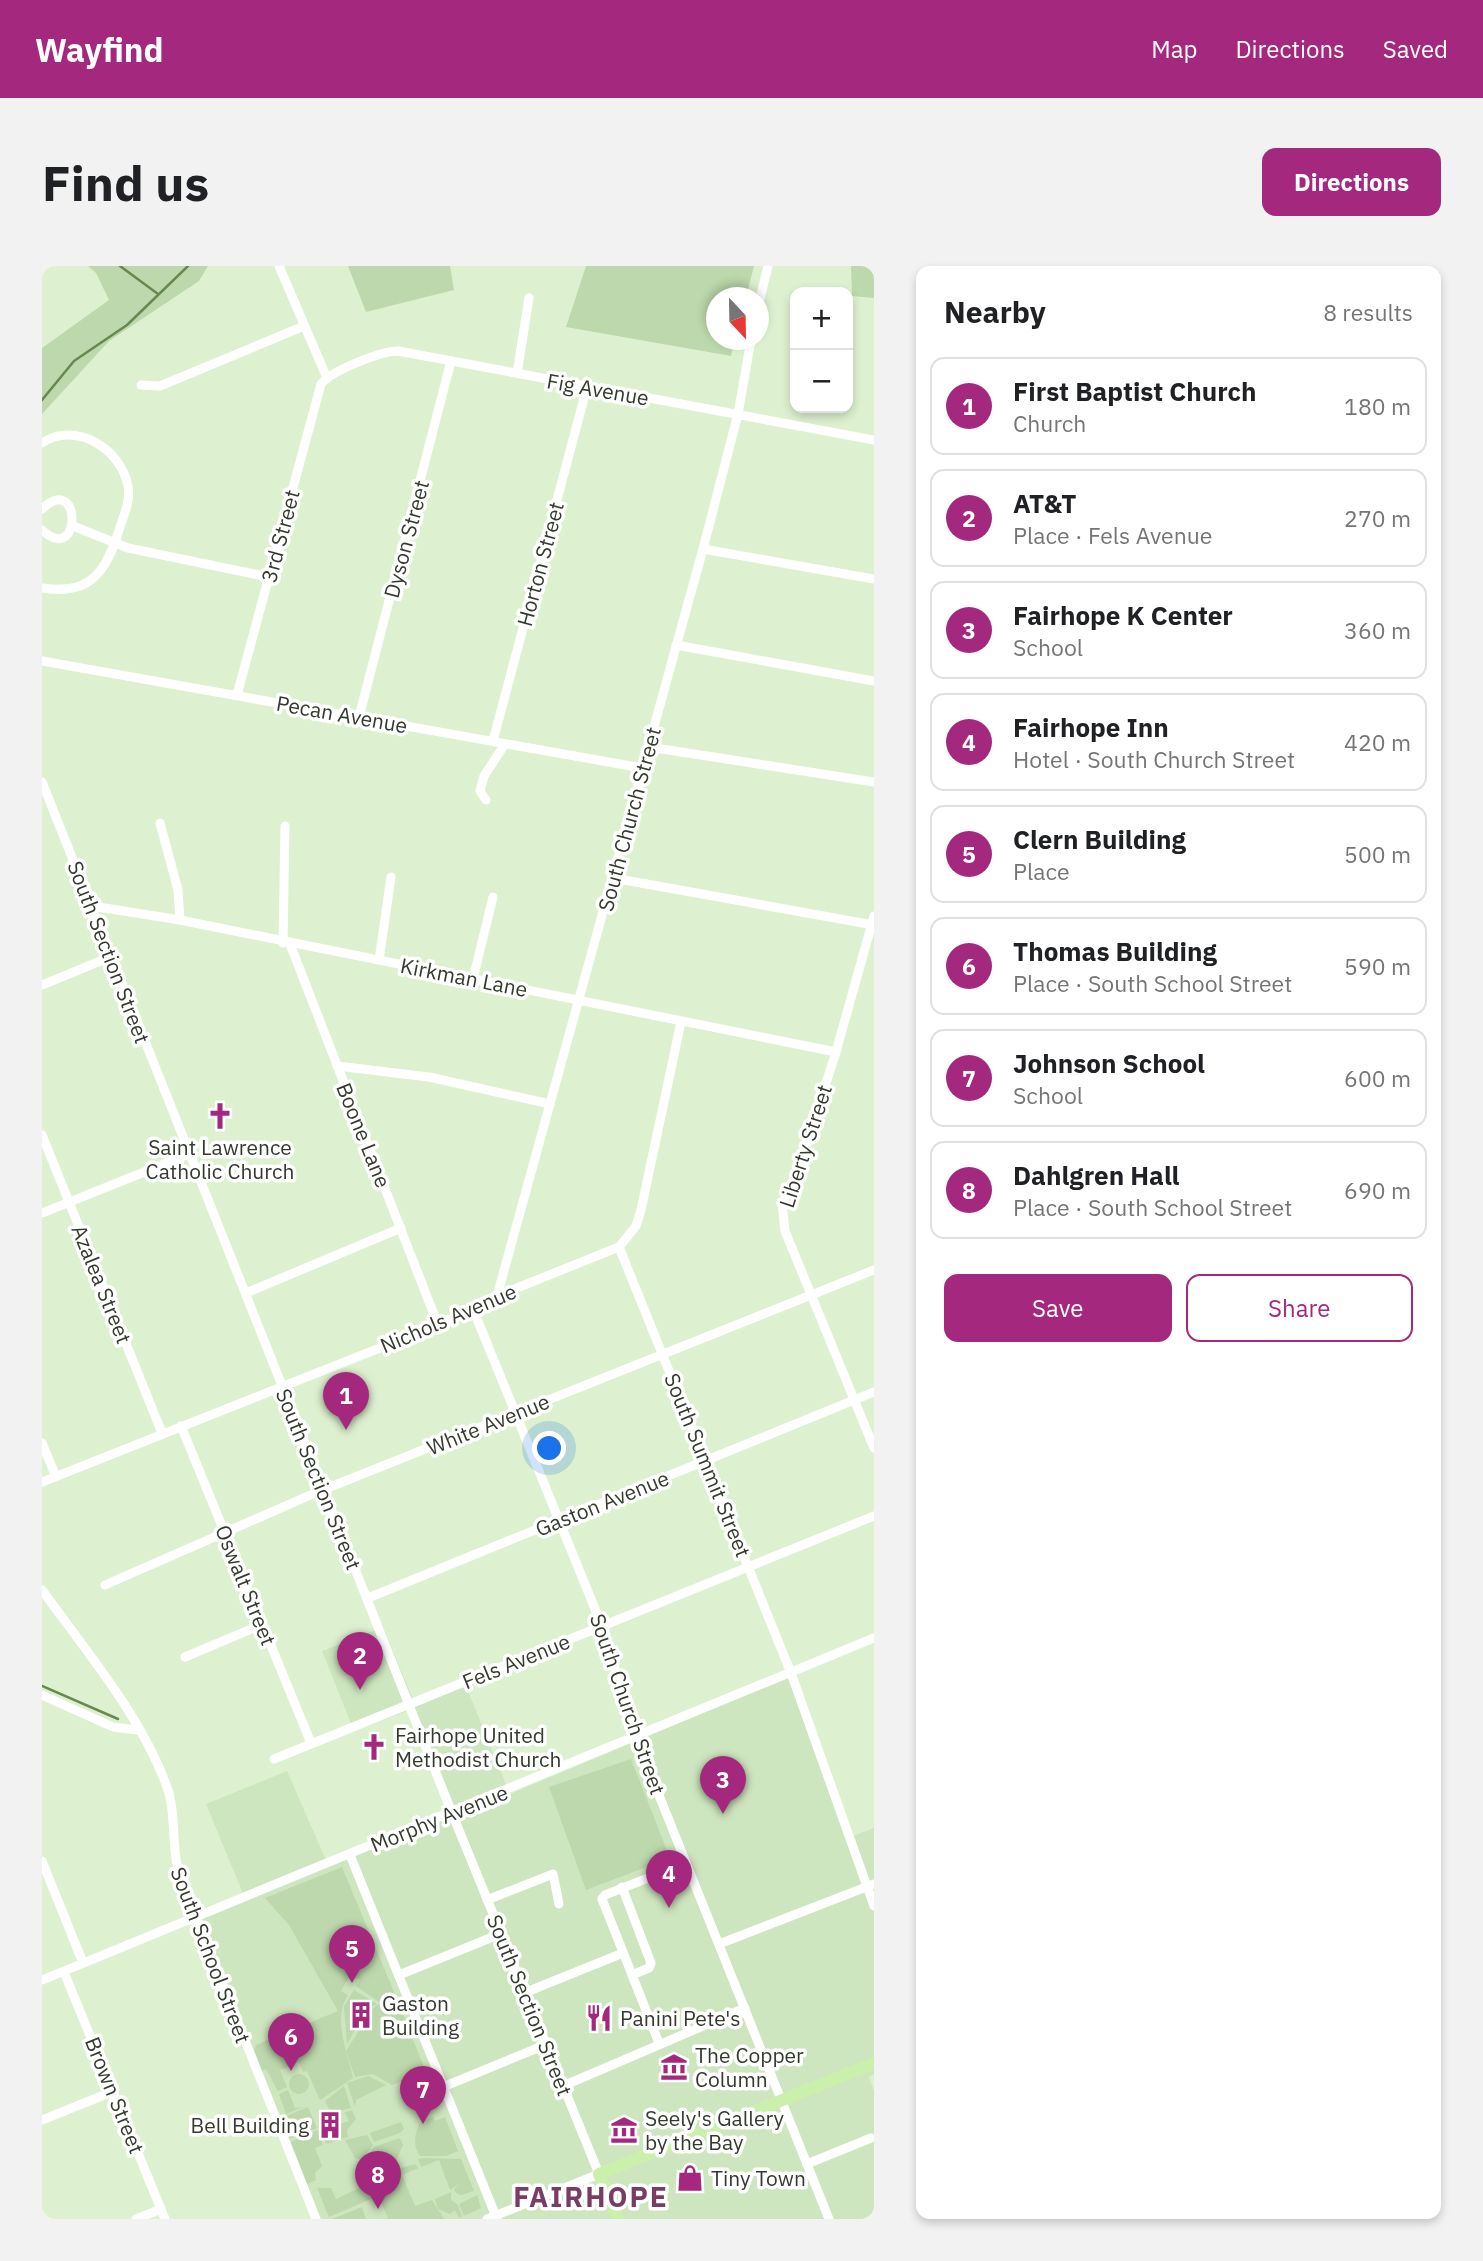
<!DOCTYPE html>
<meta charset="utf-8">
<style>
:root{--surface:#fff;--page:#f2f2f2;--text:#202124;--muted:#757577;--line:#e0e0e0;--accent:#a4297e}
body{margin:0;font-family:"IBM Plex Sans",sans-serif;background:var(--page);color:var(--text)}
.controls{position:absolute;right:21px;top:21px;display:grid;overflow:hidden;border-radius:14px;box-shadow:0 4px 10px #0003}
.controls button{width:63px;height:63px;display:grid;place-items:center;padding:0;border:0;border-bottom:2px solid var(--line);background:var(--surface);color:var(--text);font:35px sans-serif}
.compass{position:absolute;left:664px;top:21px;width:63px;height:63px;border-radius:50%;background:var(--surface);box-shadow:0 4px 10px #0003;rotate:158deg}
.you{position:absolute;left:508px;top:1183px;width:24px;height:24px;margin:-18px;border:5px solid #fff;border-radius:50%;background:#1a73e8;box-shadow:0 0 0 10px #1a73e833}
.badge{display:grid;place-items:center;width:46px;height:46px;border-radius:50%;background:var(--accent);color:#fff;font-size:23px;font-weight:700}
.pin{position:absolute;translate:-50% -58px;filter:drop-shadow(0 2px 4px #0008)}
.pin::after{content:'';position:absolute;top:37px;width:24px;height:21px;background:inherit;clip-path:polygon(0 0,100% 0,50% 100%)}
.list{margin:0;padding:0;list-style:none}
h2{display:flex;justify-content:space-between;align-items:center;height:91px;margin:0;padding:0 28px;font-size:30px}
h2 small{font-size:23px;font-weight:400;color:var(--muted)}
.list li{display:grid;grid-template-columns:46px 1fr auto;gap:21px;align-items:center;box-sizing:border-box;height:98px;margin:0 14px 14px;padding:0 14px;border:2px solid var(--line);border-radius:14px}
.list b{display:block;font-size:26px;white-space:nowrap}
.list p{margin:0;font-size:23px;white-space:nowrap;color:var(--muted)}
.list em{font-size:23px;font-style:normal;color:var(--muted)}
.actions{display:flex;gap:14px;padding:21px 28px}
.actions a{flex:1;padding:16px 0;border:2px solid var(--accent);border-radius:14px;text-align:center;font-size:24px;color:var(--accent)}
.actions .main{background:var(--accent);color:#fff}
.map{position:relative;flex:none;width:832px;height:1953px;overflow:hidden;border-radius:14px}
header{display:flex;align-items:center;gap:42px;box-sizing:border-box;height:98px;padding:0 35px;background:var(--accent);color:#fff}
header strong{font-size:33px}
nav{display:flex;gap:38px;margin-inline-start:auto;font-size:24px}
.intro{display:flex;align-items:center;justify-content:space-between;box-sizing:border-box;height:168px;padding:0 42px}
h1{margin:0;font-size:49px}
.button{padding:18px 32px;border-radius:14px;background:var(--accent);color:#fff;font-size:24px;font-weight:700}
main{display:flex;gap:42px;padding:0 42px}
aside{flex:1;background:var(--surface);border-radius:14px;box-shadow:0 4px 10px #0003}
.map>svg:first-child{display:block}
</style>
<header>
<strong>Wayfind</strong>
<nav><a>Map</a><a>Directions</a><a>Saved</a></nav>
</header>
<div class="intro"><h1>Find us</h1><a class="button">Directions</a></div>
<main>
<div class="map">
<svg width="832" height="1953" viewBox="0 0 832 1953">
<rect width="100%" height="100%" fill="#ddf1d0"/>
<path fill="#cee6bf" d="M341 1361 374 1441 424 1420 468 1528 754 1408 788 1515 811 1570 832 1562V1808L827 1811 832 1825V1953H451L449 1949 439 1953H277L158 1654 204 1635 164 1538 245 1505 284 1594 405 1545 365 1445 312 1465 280 1385Z"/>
<g fill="#bdd8ac">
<path d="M46 0H166L157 15 67 75 0 148V82L67 34 54 7Z"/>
<path d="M306 0H408L412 24 324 46Z"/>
<path d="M544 0H712L704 31 674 32V74H693L689 90 524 61Z"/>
<path d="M809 0H832V32L810 30Z"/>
<path d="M589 1493 628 1592 544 1624 507 1521Z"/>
<path d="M300 1601 352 1726 337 1736 314 1720 318 1714 308 1709 299 1725 306 1729C290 1753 306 1787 311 1812L278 1834 265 1805 261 1806 257 1796 238 1804 245 1821 236 1825 224 1803 219 1805 212 1786 214 1779 296 1745 247 1659 223 1632Z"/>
<path d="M312 1724 335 1738 327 1743 319 1739 310 1754 316 1758 305 1778 302 1740Z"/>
<path d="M353 1728 389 1819 384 1821 376 1809 350 1819 331 1808 313 1811 304 1785 332 1741Z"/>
<circle cx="257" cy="1818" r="10"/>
<path d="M326 1810 344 1819 314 1834 313 1841 305 1817Z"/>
<path d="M302 1820 309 1842 297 1845 287 1843 283 1835Z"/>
<path d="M246 1824 253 1842 261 1841 244 1848 237 1828Z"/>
<path d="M266 1841 275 1862 247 1873 239 1852Z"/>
<path d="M310 1844 314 1853 305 1864 306 1871 284 1878 280 1867 283 1865 287 1873 296 1869 292 1860 307 1855 303 1847 292 1850Z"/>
<path d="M391 1851 393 1855 403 1851 416 1885 404 1890H378C370 1879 373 1867 378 1856Z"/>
<path d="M359 1856 362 1863 358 1867 332 1876 328 1867Z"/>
<path d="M275 1864 281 1879 273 1882 280 1900 273 1907 274 1914 265 1918 249 1876Z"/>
<path d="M325 1869 331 1879 320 1894 313 1892 303 1874Z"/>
<path d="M358 1872 361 1879 352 1900 321 1896 332 1881Z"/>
<path d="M381 1892 419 1893 432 1925 419 1929 414 1927 412 1923 417 1918 408 1924 397 1894 379 1901 376 1893Z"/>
<path d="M373 1898 377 1902 360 1909 373 1940 390 1934 402 1953H343L346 1952 339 1936 354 1903Z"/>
<path d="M321 1899 350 1904 336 1930 287 1951 275 1922H289L294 1933 317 1922 313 1914Z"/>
<path d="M409 1926V1934L416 1939 420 1950 417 1952 413 1944 408 1948 396 1943 393 1933Z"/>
<path d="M435 1929 439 1942 422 1950 417 1938Z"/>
<path d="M320 1941 324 1953H290Z"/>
</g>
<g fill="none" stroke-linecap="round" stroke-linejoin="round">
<g stroke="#688851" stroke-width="2.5">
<path d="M78 0 116 28"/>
<path d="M0 134 32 95 85 59 146 0"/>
<path d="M0 1420 76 1453"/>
</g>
<g stroke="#fff" stroke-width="9">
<path d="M237 0 285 112"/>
<path d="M716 41 726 0"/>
<path d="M475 107 487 32"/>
<path d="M99 119 118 120 262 60"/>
<path d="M0 177C33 155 79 182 86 220 89 233 82 249 78 261 65 304 50 330 0 322"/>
<path d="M0 243C40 205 40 301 0 264"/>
<path d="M31 260 86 282 227 311"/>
<path d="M661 283 832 313"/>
<path d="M634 379 832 415"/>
<path d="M0 395 600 502"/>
<path d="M195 429 279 118C289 105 339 85 356 85L832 174"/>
<path d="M317 451 409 95"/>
<path d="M451 475 545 121"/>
<path d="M607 481 832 516"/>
<path d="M0 516 410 1547 557 1908 445 1953"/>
<path d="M444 534 438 525 442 510 463 478"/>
<path d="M118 557 136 624 138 654"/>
<path d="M571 612 832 659"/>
<path d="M50 640 138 654 794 786"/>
<path d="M832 650 794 786 755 907 740 938 743 965 832 1182"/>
<path d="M241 677 243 560"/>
<path d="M248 678 396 1059"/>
<path d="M337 694 349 611"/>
<path d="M431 713 451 631"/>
<path d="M0 719 68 691"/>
<path d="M295 800 387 811 508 838"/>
<path d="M0 869 120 1167"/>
<path d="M0 947 147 888"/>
<path d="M577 981 749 1407 832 1640"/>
<path d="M204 1027 359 962"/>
<path d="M455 1030 661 283 696 148 709 74"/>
<path d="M431 1043 560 1360 594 1472 787 1953"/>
<path d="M139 1160 269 1477"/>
<path d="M0 1177 14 1211"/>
<path d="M0 1216 396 1059 455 1030 577 981 594 960 599 944 639 756"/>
<path d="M63 1319 273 1227 832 1004"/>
<path d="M0 1324C44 1385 101 1452 126 1524 135 1551 128 1582 139 1613L274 1953"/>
<path d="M326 1332 832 1126"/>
<path d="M143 1391 219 1359"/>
<path d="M0 1429 71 1461 95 1464"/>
<path d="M232 1493 832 1250"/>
<path d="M308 1589 455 1953"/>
<path d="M0 1595 41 1697"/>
<path d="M580 1621 609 1697 607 1702 590 1709"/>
<path d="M445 1634 511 1608 517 1638"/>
<path d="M677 1678 832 1618"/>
<path d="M22 1706 123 1953"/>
<path d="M357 1709 458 1668"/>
<path d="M0 1714 832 1372"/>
<path d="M482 1727 581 1687"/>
<path d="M617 1777 560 1633 563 1629 644 1597"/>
<path d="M521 1820 703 1742"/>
<path d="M401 1821 503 1779"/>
<path d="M0 1854 72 1825"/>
<path d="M765 1898 829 1872"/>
<path d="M94 1953 119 1943"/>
</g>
<path stroke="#caf0ac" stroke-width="12" d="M576 1953 557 1908 832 1797"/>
</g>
<defs>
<symbol id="church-bare" viewBox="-9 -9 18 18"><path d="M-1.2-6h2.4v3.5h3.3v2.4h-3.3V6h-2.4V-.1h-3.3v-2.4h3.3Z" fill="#a4297e" stroke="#fff" stroke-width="2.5" paint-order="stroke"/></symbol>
<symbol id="building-bare" viewBox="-9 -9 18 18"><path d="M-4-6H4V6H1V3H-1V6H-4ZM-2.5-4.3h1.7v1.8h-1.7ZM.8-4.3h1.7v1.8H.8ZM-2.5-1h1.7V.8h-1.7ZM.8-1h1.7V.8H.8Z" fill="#a4297e" stroke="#fff" stroke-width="2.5" paint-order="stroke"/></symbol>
<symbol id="restaurant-bare" viewBox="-9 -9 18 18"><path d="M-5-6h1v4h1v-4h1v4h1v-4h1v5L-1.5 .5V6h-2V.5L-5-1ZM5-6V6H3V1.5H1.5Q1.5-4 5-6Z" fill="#a4297e" stroke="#fff" stroke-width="2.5" paint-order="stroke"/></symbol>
<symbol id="museum-bare" viewBox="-9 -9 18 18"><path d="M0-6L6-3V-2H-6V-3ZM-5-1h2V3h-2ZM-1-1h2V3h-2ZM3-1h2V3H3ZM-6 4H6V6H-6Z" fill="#a4297e" stroke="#fff" stroke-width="2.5" paint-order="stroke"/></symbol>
<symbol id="shop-bare" viewBox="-9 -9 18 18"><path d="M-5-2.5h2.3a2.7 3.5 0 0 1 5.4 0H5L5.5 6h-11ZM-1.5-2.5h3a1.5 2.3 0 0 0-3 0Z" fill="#a4297e" stroke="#fff" stroke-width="2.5" paint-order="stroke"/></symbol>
</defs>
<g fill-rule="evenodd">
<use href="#church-bare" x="159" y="831" width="38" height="38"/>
<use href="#church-bare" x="313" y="1462" width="38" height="38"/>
<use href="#building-bare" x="300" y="1730" width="38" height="38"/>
<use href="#restaurant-bare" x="538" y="1733" width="38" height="38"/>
<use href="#museum-bare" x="613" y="1782" width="38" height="38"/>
<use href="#building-bare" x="269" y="1840" width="38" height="38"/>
<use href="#museum-bare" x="563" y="1845" width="38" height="38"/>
<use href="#shop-bare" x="629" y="1893" width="38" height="38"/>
</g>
<g text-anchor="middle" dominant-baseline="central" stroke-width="7" stroke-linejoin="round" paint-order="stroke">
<g font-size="21" fill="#333b2e" stroke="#fff">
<text transform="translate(556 123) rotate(10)">Fig Avenue</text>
<text transform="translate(238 270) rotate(-75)">3rd Street</text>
<text transform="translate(364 273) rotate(-75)">Dyson Street</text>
<text transform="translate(498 298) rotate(-75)">Horton Street</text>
<text transform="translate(300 448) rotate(10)">Pecan Avenue</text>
<text transform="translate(587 553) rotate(-75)">South Church Street</text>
<text transform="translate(67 686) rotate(69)">South Section Street</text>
<text transform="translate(422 711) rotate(11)">Kirkman Lane</text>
<text transform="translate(322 869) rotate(68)">Boone Lane</text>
<text transform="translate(763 880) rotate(-72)">Liberty Street</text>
<text transform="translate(60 1018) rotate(68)">Azalea Street</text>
<text transform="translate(406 1052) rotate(-23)">Nichols Avenue</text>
<text transform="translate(446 1158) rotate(-22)">White Avenue</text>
<text transform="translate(666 1199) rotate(68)">South Summit Street</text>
<text transform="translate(277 1213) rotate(68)">South Section Street</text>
<text transform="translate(560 1237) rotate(-22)">Gaston Avenue</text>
<text transform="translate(204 1319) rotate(68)">Oswalt Street</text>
<text transform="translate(474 1395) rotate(-22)">Fels Avenue</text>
<text transform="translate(586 1438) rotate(71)">South Church Street</text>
<text transform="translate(397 1552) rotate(-22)">Morphy Avenue</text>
<text transform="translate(169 1689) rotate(69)">South School Street</text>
<text transform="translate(488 1739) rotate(68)">South Section Street</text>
<text transform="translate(73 1829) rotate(68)">Brown Street</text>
</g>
<g font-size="21" fill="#333b2e" stroke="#fff" text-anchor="start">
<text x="178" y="881" text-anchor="middle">Saint Lawrence<tspan x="178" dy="24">Catholic Church</tspan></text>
<text x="353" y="1469">Fairhope United<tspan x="353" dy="24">Methodist Church</tspan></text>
<text x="340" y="1737">Gaston<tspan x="340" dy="24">Building</tspan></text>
<text x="578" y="1752">Panini Pete's</text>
<text x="653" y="1789">The Copper<tspan x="653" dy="24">Column</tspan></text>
<text x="603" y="1852">Seely's Gallery<tspan x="603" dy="24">by the Bay</tspan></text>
<text x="267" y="1859" text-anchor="end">Bell Building</text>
<text x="669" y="1912">Tiny Town</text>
</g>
<g font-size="28" font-weight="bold" letter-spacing="2" fill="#7a3c63" stroke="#fff">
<text x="549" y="1930">FAIRHOPE</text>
</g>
</g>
</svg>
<div class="controls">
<button>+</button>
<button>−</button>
</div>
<svg class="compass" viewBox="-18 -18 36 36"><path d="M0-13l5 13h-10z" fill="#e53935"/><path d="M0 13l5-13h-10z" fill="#757577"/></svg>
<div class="you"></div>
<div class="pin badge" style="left:304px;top:1164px">1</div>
<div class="pin badge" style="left:318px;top:1424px">2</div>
<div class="pin badge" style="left:681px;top:1548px">3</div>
<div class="pin badge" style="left:627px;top:1642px">4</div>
<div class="pin badge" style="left:310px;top:1717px">5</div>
<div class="pin badge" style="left:249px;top:1805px">6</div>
<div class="pin badge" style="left:381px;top:1858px">7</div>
<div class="pin badge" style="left:336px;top:1943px">8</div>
</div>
<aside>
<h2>Nearby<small>8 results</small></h2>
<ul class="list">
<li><span class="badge">1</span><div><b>First Baptist Church</b><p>Church</p></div><em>180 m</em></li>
<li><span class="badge">2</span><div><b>AT&amp;T</b><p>Place · Fels Avenue</p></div><em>270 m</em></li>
<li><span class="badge">3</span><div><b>Fairhope K Center</b><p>School</p></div><em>360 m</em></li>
<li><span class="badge">4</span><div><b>Fairhope Inn</b><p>Hotel · South Church Street</p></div><em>420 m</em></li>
<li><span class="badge">5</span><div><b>Clern Building</b><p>Place</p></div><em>500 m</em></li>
<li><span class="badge">6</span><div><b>Thomas Building</b><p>Place · South School Street</p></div><em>590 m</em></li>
<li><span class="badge">7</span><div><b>Johnson School</b><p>School</p></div><em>600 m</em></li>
<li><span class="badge">8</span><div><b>Dahlgren Hall</b><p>Place · South School Street</p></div><em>690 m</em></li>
</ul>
<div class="actions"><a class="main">Save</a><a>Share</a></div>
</aside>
</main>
